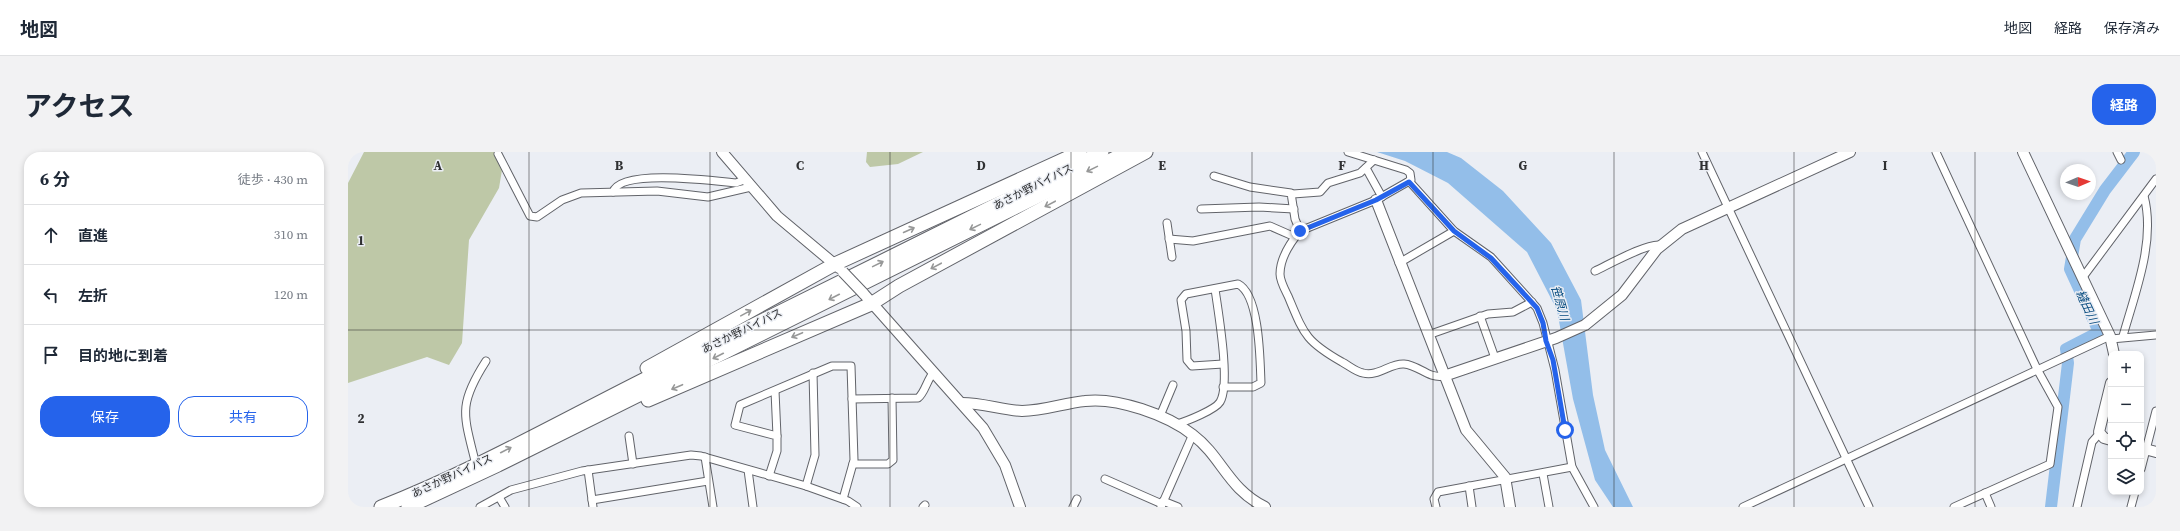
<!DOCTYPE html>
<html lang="ja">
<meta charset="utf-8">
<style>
:root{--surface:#fff;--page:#f2f2f3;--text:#1f2937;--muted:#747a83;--line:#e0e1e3;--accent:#2563eb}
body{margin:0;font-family:"Source Serif 4","Noto Sans JP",serif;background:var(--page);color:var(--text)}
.controls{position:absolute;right:12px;bottom:12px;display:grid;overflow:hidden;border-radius:8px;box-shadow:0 2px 6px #0003}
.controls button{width:36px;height:36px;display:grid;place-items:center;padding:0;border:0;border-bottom:1px solid var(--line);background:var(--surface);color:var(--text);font:20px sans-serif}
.compass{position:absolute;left:1712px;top:12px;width:36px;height:36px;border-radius:50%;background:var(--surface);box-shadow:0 2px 6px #0003;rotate:88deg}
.stop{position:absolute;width:12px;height:12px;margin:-9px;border:3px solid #2563eb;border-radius:50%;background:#fff}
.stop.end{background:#2563eb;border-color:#fff;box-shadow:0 1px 4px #0008}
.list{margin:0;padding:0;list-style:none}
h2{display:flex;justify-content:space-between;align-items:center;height:52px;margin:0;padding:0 16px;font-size:17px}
h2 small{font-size:13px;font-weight:400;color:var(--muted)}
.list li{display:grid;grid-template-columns:26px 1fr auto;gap:12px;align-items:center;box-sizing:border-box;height:60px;padding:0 16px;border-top:1px solid var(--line)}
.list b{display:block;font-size:15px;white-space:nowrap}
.list em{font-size:13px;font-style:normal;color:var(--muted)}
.actions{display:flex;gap:8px;padding:12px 16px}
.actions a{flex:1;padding:9px 0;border:1px solid var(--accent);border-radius:16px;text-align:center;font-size:14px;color:var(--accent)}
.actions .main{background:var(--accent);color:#fff}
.icon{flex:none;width:22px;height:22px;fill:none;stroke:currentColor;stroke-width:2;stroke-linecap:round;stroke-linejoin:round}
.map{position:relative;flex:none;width:1808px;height:355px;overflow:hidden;border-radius:16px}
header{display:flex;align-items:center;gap:24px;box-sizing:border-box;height:56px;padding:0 20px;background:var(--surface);border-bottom:1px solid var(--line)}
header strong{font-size:19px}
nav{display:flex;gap:22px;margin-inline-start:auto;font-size:14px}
.intro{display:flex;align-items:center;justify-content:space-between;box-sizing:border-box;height:96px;padding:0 24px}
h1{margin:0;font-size:28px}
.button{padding:10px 18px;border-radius:16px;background:var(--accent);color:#fff;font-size:14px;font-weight:700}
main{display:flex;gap:24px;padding:0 24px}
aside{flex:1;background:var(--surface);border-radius:16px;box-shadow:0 2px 6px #0003}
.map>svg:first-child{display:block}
</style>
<header>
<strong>地図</strong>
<nav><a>地図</a><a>経路</a><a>保存済み</a></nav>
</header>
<div class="intro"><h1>アクセス</h1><a class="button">経路</a></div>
<main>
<aside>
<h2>6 分<small>徒歩 · 430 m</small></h2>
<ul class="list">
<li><svg class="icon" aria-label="ahead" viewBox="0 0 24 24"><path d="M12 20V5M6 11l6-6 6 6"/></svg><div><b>直進</b></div><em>310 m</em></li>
<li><svg class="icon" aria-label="left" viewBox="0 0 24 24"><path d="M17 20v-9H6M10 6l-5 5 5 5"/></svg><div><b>左折</b></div><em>120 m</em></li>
<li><svg class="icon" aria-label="arrive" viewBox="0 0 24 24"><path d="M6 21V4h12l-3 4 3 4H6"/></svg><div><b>目的地に到着</b></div></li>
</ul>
<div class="actions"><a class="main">保存</a><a>共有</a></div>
</aside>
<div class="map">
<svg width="1808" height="355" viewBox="0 0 1808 355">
<rect width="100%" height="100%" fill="#ebeef4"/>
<g fill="#bec8a7">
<path d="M16 0H153L154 18 151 36 121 88 114 191 101 213 79 205 0 231V31Z"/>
<path d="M519 0H575L550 12 522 15 518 10Z"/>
</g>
<path fill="#93bee9" d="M1029 0H1099L1113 6 1155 39 1203 91 1233 148 1245 243 1257 298 1285 355H1265L1247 328 1225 247 1209 158 1179 100 1100 31 1057 9Z"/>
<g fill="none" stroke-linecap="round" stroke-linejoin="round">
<path stroke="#93bee9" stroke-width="12" d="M1703 355 1720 211 1718 197 1751 180 1722 117 1727 87 1757 38 1786 0"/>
<defs>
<g id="street">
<path d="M1000 0 1058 18 1062 21 1063 28 1028 48 952 79C942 91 932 106 932 122 932 129 937 138 940 144 956 182 957 189 994 210 1000 213 1008 220 1015 221 1030 225 1042 211 1056 212 1071 213 1080 227 1096 224"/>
<path d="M1354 0 1521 355"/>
<path d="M1588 0 1689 217 1710 255 1702 312 1606 355"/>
<path d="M1769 0 1773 8"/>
<path d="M150 2 182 64 189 65 214 48 233 41 309 39 360 45 403 35"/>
<path d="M1018 16 1034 45"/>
<path d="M866 24 902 35 943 41 947 67 952 79"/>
<path d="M1061 29 1106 79 1143 105 1189 156 1195 171 1207 218 1224 315 1246 355"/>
<path d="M265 40C272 16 368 29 388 31L396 28"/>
<path d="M945 42 972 40 980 31 1012 21 1026 8"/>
<path d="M853 57 911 55 946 57"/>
<path d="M819 71 824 105"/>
<path d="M821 87 845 89 922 74 947 85"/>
<path d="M1051 111 1106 79"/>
<path d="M1247 119C1260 113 1299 91 1312 93"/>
<path d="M1735 125 1808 27"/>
<path d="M1132 164 1147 206"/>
<path d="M1080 183 1140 162 1165 160 1184 150"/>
<path d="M1775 184C1787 141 1808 89 1796 44"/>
<path d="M1763 187 1808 183"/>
<path d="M875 235H905L913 231C912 209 912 143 890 132L838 142 833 148 838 179 839 208 844 214 875 212"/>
<path d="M427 239 429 284"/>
<path d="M504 247 570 246C577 241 579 227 586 220"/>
<path d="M812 264 825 233"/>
<path d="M829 272C839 269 867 258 872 250 883 232 870 159 867 137"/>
<path d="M281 284 285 312"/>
<path d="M357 305 365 355"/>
<path d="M505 312H540L545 308 544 246"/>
<path d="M128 313C116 263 109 254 138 209"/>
<path d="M1793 317 1808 259"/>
<path d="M240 318 245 355"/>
<path d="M400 318 405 355"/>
<path d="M1195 322 1201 355"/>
<path d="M421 324 429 299V284L387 273 392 253 484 214H503L506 308 495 347"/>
<path d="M757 327 814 352"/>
<path d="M458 334 467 303 465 221"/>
<path d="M1121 334 1124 355"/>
<path d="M1637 341 1643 355"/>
<path d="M151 345 157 355"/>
<path d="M244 348 360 329"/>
<path d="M815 349 830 355"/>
<path d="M132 355 163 338 234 319 343 303 353 304 458 334 500 349 509 355"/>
<path d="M575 355 577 353"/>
<path d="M725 355 729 347"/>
<path d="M813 355 845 282"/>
<path d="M1088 355 1086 347 1090 340 1224 315"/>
<path d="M1395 355 1762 184"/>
<path d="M1729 355 1744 290 1751 282"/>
<path d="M1783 355 1787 340"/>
</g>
<g id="secondary">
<path d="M374 0 429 64 491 116"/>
<path d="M1675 0 1762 184 1766 202"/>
<path d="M1028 48 1118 278 1157 325 1162 355"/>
<path d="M515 141 635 276 657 313 672 355"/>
<path d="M1096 224 1208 186 1237 173 1274 143 1309 97 1334 77 1502 0"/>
<path d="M1763 231 1751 280 1756 286 1763 288"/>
<path d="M614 251C635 251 654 258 674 259 696 259 716 251 737 249 769 245 820 263 845 283 874 305 880 337 917 355"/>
<path d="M1793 296 1808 300"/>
</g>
<g id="highway">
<path d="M299 216 487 112 732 0"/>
<path d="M300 248 523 152 551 134 798 0"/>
<path d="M33 355C130 317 220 265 313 219 460 145 607 74 754 0"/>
<path d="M60 355 150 313 779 0"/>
</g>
</defs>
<use href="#street" stroke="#62646a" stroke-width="9"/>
<use href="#secondary" stroke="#62646a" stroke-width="12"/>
<use href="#highway" stroke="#62646a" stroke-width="15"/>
<use href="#street" stroke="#fff" stroke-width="7"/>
<use href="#secondary" stroke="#fff" stroke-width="10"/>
<use href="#highway" stroke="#fff" stroke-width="13"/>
<defs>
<path id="secondary-bridge" d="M495 120 515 141"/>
</defs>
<use href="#secondary-bridge" stroke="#62646a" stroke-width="12" stroke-linecap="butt"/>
<use href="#secondary-bridge" stroke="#fff" stroke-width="10"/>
</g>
<defs><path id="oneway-shaft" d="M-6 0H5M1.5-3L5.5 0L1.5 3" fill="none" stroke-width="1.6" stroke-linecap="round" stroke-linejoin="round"/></defs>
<g stroke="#979898">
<use href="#oneway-shaft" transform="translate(744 17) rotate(154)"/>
<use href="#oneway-shaft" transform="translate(702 52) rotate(152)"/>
<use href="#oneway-shaft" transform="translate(627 75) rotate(154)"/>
<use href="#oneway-shaft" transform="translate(561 78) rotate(-24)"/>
<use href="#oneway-shaft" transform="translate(530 112) rotate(-26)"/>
<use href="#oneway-shaft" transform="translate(588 114) rotate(152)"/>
<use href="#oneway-shaft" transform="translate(486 145) rotate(153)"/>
<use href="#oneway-shaft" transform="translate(398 161) rotate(-29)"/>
<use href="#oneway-shaft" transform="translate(449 183) rotate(157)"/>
<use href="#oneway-shaft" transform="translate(370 204) rotate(153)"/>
<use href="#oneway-shaft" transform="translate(329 235) rotate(157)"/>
<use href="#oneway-shaft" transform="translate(158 298) rotate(-27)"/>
</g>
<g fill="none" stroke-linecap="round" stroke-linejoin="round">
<path stroke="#2563eb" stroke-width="5" d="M952 79 1028 48 1061 30 1106 79 1143 106 1189 156 1195 171 1198 189 1205 208 1217 278"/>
</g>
<path fill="none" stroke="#2f3032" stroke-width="1" stroke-opacity="0.55" d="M181 0V355M362 0V355M542 0V355M723 0V355M904 0V355M1085 0V355M1266 0V355M1446 0V355M1627 0V355M0 178H1808"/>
<g text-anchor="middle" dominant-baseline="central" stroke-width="3" stroke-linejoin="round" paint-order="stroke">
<g font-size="11" fill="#2f3032" stroke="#ebeef4">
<text transform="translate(685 35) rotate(-27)">あさか野バイパス</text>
<text transform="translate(394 179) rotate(-26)">あさか野バイパス</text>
<text transform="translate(104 324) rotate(-25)">あさか野バイパス</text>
</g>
<g font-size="12" font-style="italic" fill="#084c80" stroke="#ebeef4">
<text transform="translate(1212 151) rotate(74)">笹原川</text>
<text transform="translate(1739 155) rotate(65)">縫田川</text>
</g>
</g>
<g font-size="13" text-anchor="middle" font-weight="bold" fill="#2f3032" stroke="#ebeef4" stroke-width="3" stroke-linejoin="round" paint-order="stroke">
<text x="90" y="18">A</text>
<text x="271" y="18">B</text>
<text x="452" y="18">C</text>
<text x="633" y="18">D</text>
<text x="814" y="18">E</text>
<text x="994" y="18">F</text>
<text x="1175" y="18">G</text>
<text x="1356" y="18">H</text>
<text x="1537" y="18">I</text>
<text x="13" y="93">1</text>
<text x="13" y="271">2</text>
</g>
</svg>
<div class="controls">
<button>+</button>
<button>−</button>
<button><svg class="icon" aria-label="locate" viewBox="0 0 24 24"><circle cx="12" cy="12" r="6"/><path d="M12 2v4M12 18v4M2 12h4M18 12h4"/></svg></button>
<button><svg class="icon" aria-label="layers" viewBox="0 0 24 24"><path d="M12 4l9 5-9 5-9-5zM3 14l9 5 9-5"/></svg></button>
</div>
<svg class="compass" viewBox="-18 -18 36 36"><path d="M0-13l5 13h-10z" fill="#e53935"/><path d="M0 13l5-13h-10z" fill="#747a83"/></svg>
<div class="stop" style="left:1217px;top:278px"></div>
<div class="stop end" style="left:952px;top:79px"></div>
</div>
</main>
